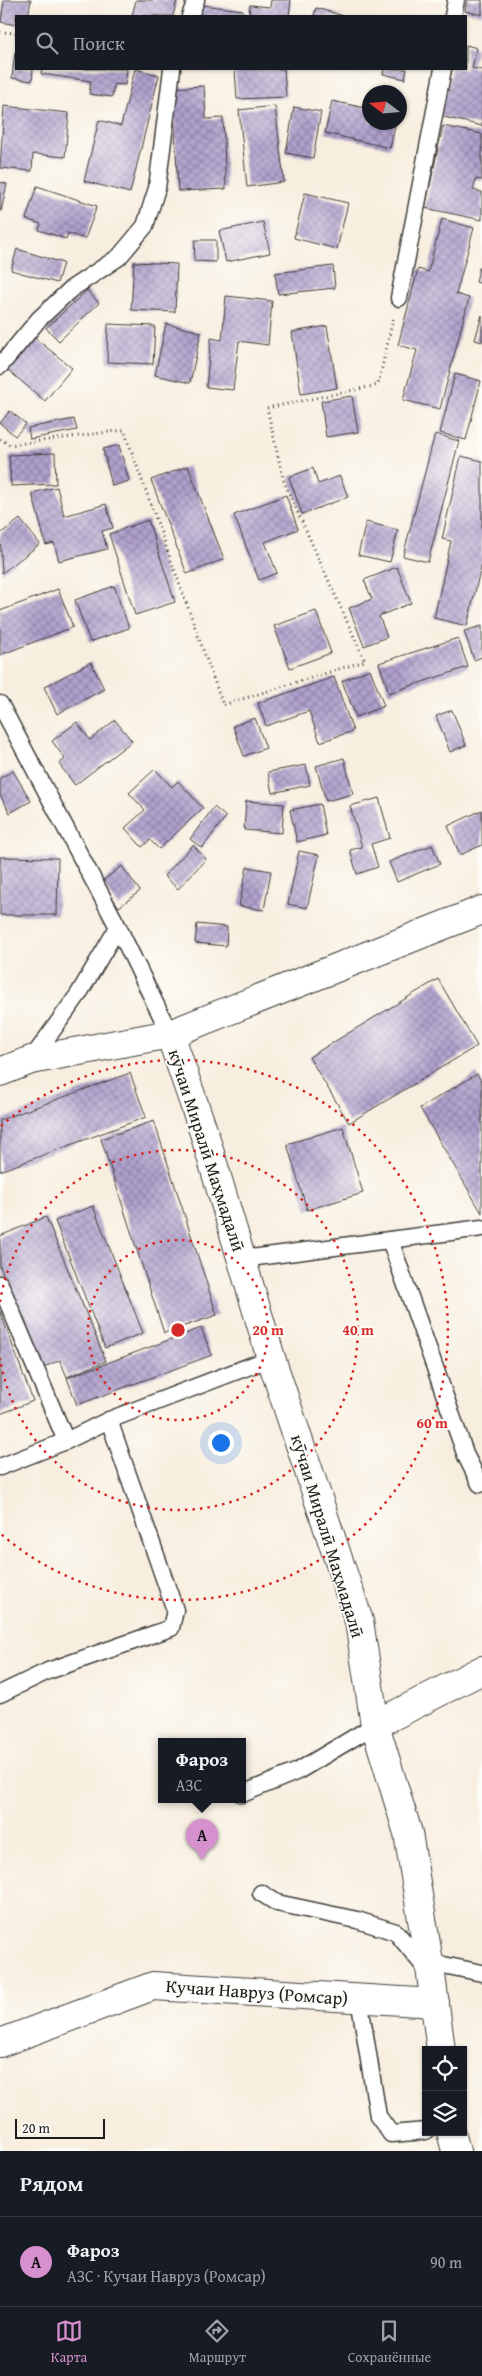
<!DOCTYPE html>
<html lang="ru">
<meta charset="utf-8">
<style>
:root{--surface:#171b24;--page:#242831;--text:#f1f3f6;--muted:#9ea1a6;--line:#363941;--accent:#d690ce}
body{margin:0;font-family:"Gentium Book Plus",serif;background:var(--page);color:var(--text)}
.controls{position:absolute;right:15px;bottom:15px;display:grid;overflow:hidden;border-radius:0px;box-shadow:0 1px 4px #0004}
.controls button{width:45px;height:45px;display:grid;place-items:center;padding:0;border:0;border-bottom:1px solid var(--line);background:var(--surface);color:var(--text);font:25px sans-serif}
.compass{position:absolute;left:362px;top:85px;width:45px;height:45px;border-radius:50%;background:var(--surface);box-shadow:0 1px 4px #0004;rotate:286deg}
.scale{position:absolute;left:15px;bottom:12px;width:90px;box-sizing:border-box;padding-left:5px;border:2px solid #1c1c1c;border-top:0;font-size:14px;line-height:18px;white-space:nowrap;color:#1c1c1c;-webkit-text-stroke:4px #fdfcf7;paint-order:stroke}
.you{position:absolute;left:220px;top:1442px;width:18px;height:18px;margin:-12px;border:4px solid #fff;border-radius:50%;background:#1a73e8;box-shadow:0 0 0 8px #1a73e833}
.badge{display:grid;place-items:center;width:32px;height:32px;border-radius:50%;background:var(--accent);color:#111;font-size:16px;font-weight:700}
.pin{position:absolute;translate:-50% -41px;filter:drop-shadow(0 1px 2px #0008)}
.pin::after{content:'';position:absolute;top:26px;width:18px;height:15px;background:inherit;clip-path:polygon(0 0,100% 0,50% 100%)}
.popup{position:absolute;left:158px;top:1738px;width:88px;height:65px;box-sizing:border-box;display:grid;place-content:center;border-radius:0px;background:var(--surface);filter:drop-shadow(0 1px 4px #0005);font-size:16px;white-space:nowrap;color:var(--muted)}
.popup b{font-size:19px;color:var(--text)}
.popup::after{content:'';position:absolute;left:50%;top:100%;margin-left:-10px;border:10px solid transparent;border-top-color:var(--surface)}
.list{margin:0;padding:0;list-style:none}
h2{display:flex;justify-content:space-between;align-items:center;height:65px;margin:0;padding:0 20px;font-size:21px}
h2 small{font-size:16px;font-weight:400;color:var(--muted)}
.list li{display:grid;grid-template-columns:32px 1fr auto;gap:15px;align-items:center;box-sizing:border-box;height:90px;padding:0 20px;border-top:1px solid var(--line)}
.list b{display:block;font-size:19px;white-space:nowrap}
.list p{margin:0;font-size:16px;white-space:nowrap;color:var(--muted)}
.list em{font-size:16px;font-style:normal;color:var(--muted)}
.icon{flex:none;width:28px;height:28px;fill:none;stroke:currentColor;stroke-width:2;stroke-linecap:round;stroke-linejoin:round}
.map{position:relative;flex:none;width:482px;height:2151px;overflow:hidden}
.search{position:absolute;background:var(--surface);box-shadow:0 1px 4px #0004;left:15px;right:15px;top:15px;height:55px;display:flex;align-items:center;gap:12px;box-sizing:border-box;padding:0 18px;border-radius:0px;color:var(--muted);font-size:19px}
.sheet{height:155px;background:var(--surface)}
nav{display:flex;justify-content:space-around;align-items:center;box-sizing:border-box;height:70px;border-top:1px solid var(--line);background:var(--surface);font-size:14px;color:var(--muted)}
nav a{display:grid;justify-items:center;gap:2px}
nav .on{color:var(--accent)}
.map>svg:first-child{display:block}
</style>
<div class="map">
<svg width="482" height="2151" viewBox="0 0 482 2151">
<defs>
<pattern id="building-cross-hatch" width="8" height="8" patternUnits="userSpaceOnUse" patternTransform="scale(1.25)"><rect width="8" height="8" fill="#b0a1cd"/><path d="M0 0l8 8M0 8l8-8" fill="none" stroke="#8e82a6"/></pattern>
</defs>
<rect width="100%" height="100%" fill="#fdfcf7"/>
<filter id="ink" filterUnits="userSpaceOnUse"><feTurbulence type="fractalNoise" baseFrequency=".02" numOctaves="2"/><feDisplacementMap in="SourceGraphic" scale="10" xChannelSelector="R" yChannelSelector="G"/><feConvolveMatrix kernelMatrix="1 2 1 2 8 2 1 2 1" color-interpolation-filters="sRGB"/></filter>
<filter id="wash" filterUnits="userSpaceOnUse"><feTurbulence type="fractalNoise" baseFrequency=".0096" numOctaves="4" result="noise"/><feDisplacementMap in="SourceGraphic" scale="20" xChannelSelector="R" yChannelSelector="G"/><feGaussianBlur stdDeviation="1.12" result="paint"/><feColorMatrix in="noise" values="0 0 0 0 0 0 0 0 0 0 0 0 0 0 0 0 0 1.4 0 .05"/><feComposite in="paint" operator="in"/></filter>
<g filter="url(#wash)">
<rect width="100%" height="100%" fill="#f8eedf"/>
<g id="blocks">
<g fill="url(#building-cross-hatch)">
<path d="M4 0H31L28 16H16V25L1 22Z"/>
<path d="M136 0H177L173 16H132Z"/>
<path d="M271 0H291L289 16H249L250 5 270 7Z"/>
<path d="M467 0H482V15L465 11Z"/>
<path d="M202 5 243 10V16H200Z"/>
<path d="M316 8 344 16H314Z"/>
<path d="M466 45 477 48 472 68 482 70V126L440 116 452 69H466Z"/>
<path d="M15 52 16 69H33L32 81 12 78Z"/>
<path d="M42 69H127L125 85 114 84 112 97 89 94 91 81 41 74Z"/>
<path d="M135 69 159 75 130 193 84 181 99 120 121 126Z"/>
<path d="M235 69H284L286 97 237 99Z"/>
<path d="M384 69H407L405 79 383 74Z"/>
<path d="M204 86 206 119 223 118 226 189 178 191 173 88Z"/>
<path d="M332 101 370 109V122H396L390 148 325 133Z"/>
<path d="M4 106 69 113 65 157 33 154 32 171 0 168Z"/>
<path d="M275 106 284 182 247 187 239 110Z"/>
<path d="M294 107 321 112 313 158 286 153Z"/>
<path d="M443 126 482 134V180L476 179 473 190 482 192V220L425 208Z"/>
<path d="M0 182 7 184 1 211H0Z"/>
<path d="M37 186 97 206 85 239 68 233 66 239 39 230 41 224 26 219Z"/>
<path d="M305 193 348 203 337 249 294 238Z"/>
<path d="M442 219 474 228 456 294 469 298 440 409 403 400 417 350 398 345 418 269 428 272Z"/>
<path d="M263 222 270 253 226 262 219 231Z"/>
<path d="M195 240H216V262L194 261Z"/>
<path d="M17 249 63 263 57 283 11 270Z"/>
<path d="M134 262 177 264 175 312 131 310Z"/>
<path d="M333 266 335 288 278 294 275 273Z"/>
<path d="M479 268H482V284L476 282Z"/>
<path d="M87 290 99 303 59 341 46 328Z"/>
<path d="M226 296 272 301 268 345 239 341 233 390 206 387 211 338 222 340Z"/>
<path d="M482 315V342L475 340Z"/>
<path d="M108 324 155 326 153 364 107 362Z"/>
<path d="M166 324 201 332 190 383 155 375Z"/>
<path d="M327 326 337 388 301 394 292 332Z"/>
<path d="M35 338 72 368 45 401 8 370Z"/>
<path d="M455 374 481 381 466 440 440 433Z"/>
<path d="M352 396 358 432 326 437 321 401Z"/>
<path d="M10 411 26 424 15 436 0 423Z"/>
<path d="M74 419 77 430 30 439 28 428Z"/>
<path d="M435 434 459 441 428 562 403 556Z"/>
<path d="M119 445 129 481 112 486 103 449Z"/>
<path d="M55 453 56 484 11 486 9 455Z"/>
<path d="M461 456 482 461V562L467 626 434 618 451 541 442 539Z"/>
<path d="M188 466 224 559 187 574 151 480Z"/>
<path d="M313 468 318 484 340 476 348 497 302 514 289 477Z"/>
<path d="M57 487 64 516 106 504 113 528 102 531 107 549 59 561 54 543 46 545 32 493Z"/>
<path d="M286 495 298 529 265 542 277 573 259 580 234 515Z"/>
<path d="M20 519 40 544 2 573 0 534Z"/>
<path d="M148 520 175 602 135 615 109 534Z"/>
<path d="M366 522 398 530 390 562 358 555Z"/>
<path d="M397 567 411 603 379 616 387 637 364 646 349 608 372 599 364 580Z"/>
<path d="M114 586 129 628 90 642 75 600Z"/>
<path d="M58 589 73 627 0 655V611Z"/>
<path d="M316 611 331 653 290 668 274 626Z"/>
<path d="M482 626V657L474 660 464 631Z"/>
<path d="M458 638 468 667 389 693 379 663Z"/>
<path d="M91 662 104 689 57 714 44 687Z"/>
<path d="M370 669 384 706 356 717 342 681Z"/>
<path d="M334 677 353 731 320 742 309 711 266 726 258 703Z"/>
<path d="M452 710 466 745 450 752 436 716Z"/>
<path d="M255 718 266 748 244 756 233 726Z"/>
<path d="M115 720 132 741 75 785 59 764 65 759 52 741 77 722 90 740Z"/>
<path d="M344 758 353 794 326 801 316 766Z"/>
<path d="M306 765 310 785 272 793 268 772Z"/>
<path d="M155 769 172 787 178 781 203 808 159 849 150 840 142 847 125 828 145 810 129 793Z"/>
<path d="M13 771 31 801 10 813 0 795V778Z"/>
<path d="M379 798 390 838 371 844 378 867 357 874 350 850 362 847 350 806Z"/>
<path d="M246 801 284 804 282 833 244 830Z"/>
<path d="M320 804 326 835 297 842 290 810Z"/>
<path d="M214 807 226 817 202 848 190 839Z"/>
<path d="M482 810V845L460 855 448 826Z"/>
<path d="M193 845 206 859 178 889 164 876Z"/>
<path d="M432 845 440 864 397 882 389 862Z"/>
<path d="M299 851 319 855 307 908 288 904Z"/>
<path d="M0 857 58 858 57 915H0Z"/>
<path d="M122 866 140 891 119 907 101 882Z"/>
<path d="M247 867 271 871 264 910 239 906Z"/>
<path d="M197 924 227 927 226 946 195 943Z"/>
<path d="M438 979 477 1046 349 1123 309 1057Z"/>
<path d="M130 1073 146 1117 0 1171V1120Z"/>
<path d="M477 1074 482 1083V1213L420 1108Z"/>
<path d="M154 1121 217 1315 164 1333 101 1139Z"/>
<path d="M343 1127 363 1193 307 1210 287 1144Z"/>
<path d="M93 1206 143 1333 105 1348 55 1221Z"/>
<path d="M46 1217 106 1361 67 1377 60 1360 42 1368 0 1266V1236Z"/>
<path d="M0 1311 33 1401 0 1414Z"/>
<path d="M201 1328 212 1355 77 1405 67 1378Z"/>
</g>
</g>
</g>
<g filter="url(#ink)">
<use href="#blocks" fill-opacity="0" stroke="#3d3c39" stroke-width="1"/>
<g fill="none" stroke-linecap="round" stroke-linejoin="round">
<defs>
<g id="lane">
<path d="M190 16 196 0"/>
<path d="M453 16 456 0"/>
<path d="M399 298 443 69"/>
<path d="M0 366 39 319 71 289 119 257 145 226 157 188 172 69"/>
<path d="M0 704 118 927 78 995 31 1060"/>
<path d="M118 927 170 1034"/>
<path d="M390 1240 466 1456 480 1484 482 1483"/>
<path d="M242 1259 482 1228"/>
<path d="M0 1284 66 1441 109 1420 271 1358"/>
<path d="M0 1467 66 1441"/>
<path d="M0 1694 48 1671 171 1628 175 1610 109 1420"/>
<path d="M242 1794 298 1771 375 1725"/>
<path d="M261 1893 277 1903 357 1920 396 1932 427 1970"/>
<path d="M429 1962 482 1973"/>
<path d="M359 1998 378 2116 391 2134 426 2131"/>
</g>
<g id="street">
<path d="M375 1725 482 1670"/>
<path d="M0 2043 153 1986 435 2003"/>
</g>
<g id="secondary">
<path d="M170 1034 204 1133 271 1358 359 1621 375 1725 408 1833 431 1975 441 2050"/>
<path d="M0 1072 31 1060 170 1034 482 910"/>
<path d="M451 2132 456 2151"/>
</g>
</defs>
<use href="#lane" stroke="#3d3c39" stroke-width="19"/>
<use href="#street" stroke="#3d3c39" stroke-width="30"/>
<use href="#secondary" stroke="#3d3c39" stroke-width="30"/>
<g stroke="#3d3c39" stroke-width="3" stroke-dasharray="1 4" stroke-linecap="butt">
<path d="M0 32 16 33"/>
<path d="M0 439 10 445 124 430 223 705 365 661 284 482 267 408 378 385 393 319"/>
</g>
<use href="#lane" stroke="#fff" stroke-width="16"/>
<use href="#street" stroke="#fff" stroke-width="28"/>
<use href="#secondary" stroke="#fff" stroke-width="28"/>
</g>
</g>
<g fill="none" stroke="#d62828" stroke-width="2.5" stroke-dasharray="2.5 5">
<circle cx="178" cy="1330" r="90"/>
<path d="M0 1302A180 180 0 1 1 0 1358"/>
<path d="M1 1126A270 270 0 1 1 1 1534"/>
</g>
<g text-anchor="middle" dominant-baseline="central" stroke-width="4" stroke-linejoin="round" paint-order="stroke">
<g font-size="18" fill="#1c1c1c" stroke="#fdfcf7">
<text transform="translate(207 1150) rotate(72)">кӯчаи Миралӣ Маҳмадалӣ</text>
<text transform="translate(328 1536) rotate(73)">кӯчаи Миралӣ Маҳмадалӣ</text>
<text transform="translate(257 1992) rotate(4)">Кучаи Навруз (Ромсар)</text>
</g>
</g>
<circle cx="178" cy="1330" r="8" fill="#d62828" stroke="#fdfcf7" stroke-width="2.5"/>
<g font-size="15" text-anchor="middle" font-weight="bold" fill="#d62828" stroke="#fdfcf7" stroke-width="4" stroke-linejoin="round" paint-order="stroke">
<text x="268" y="1335">20 m</text>
<text x="358" y="1335">40 m</text>
<text x="432" y="1428">60 m</text>
</g>
</svg>
<div class="controls">
<button><svg class="icon" aria-label="locate" viewBox="0 0 24 24"><circle cx="12" cy="12" r="6"/><path d="M12 2v4M12 18v4M2 12h4M18 12h4"/></svg></button>
<button><svg class="icon" aria-label="layers" viewBox="0 0 24 24"><path d="M12 4l9 5-9 5-9-5zM3 14l9 5 9-5"/></svg></button>
</div>
<svg class="compass" viewBox="-18 -18 36 36"><path d="M0-13l5 13h-10z" fill="#e53935"/><path d="M0 13l5-13h-10z" fill="#9ea1a6"/></svg>
<div class="scale">20 m</div>
<div class="you"></div>
<div class="pin badge" style="left:202px;top:1860px">A</div>
<div class="popup"><b>Фароз</b>АЗС</div>
<div class="search"><svg class="icon" aria-label="search" viewBox="0 0 24 24"><circle cx="10" cy="10" r="6"/><path d="M15 15l6 6"/></svg>Поиск</div>
</div>
<section class="sheet">
<h2>Рядом<small></small></h2>
<ul class="list">
<li><span class="badge">A</span><div><b>Фароз</b><p>АЗС · Кучаи Навруз (Ромсар)</p></div><em>90 m</em></li>
</ul>
</section>
<nav>
<a class="on"><svg class="icon" aria-label="map" viewBox="0 0 24 24"><path d="M3 6l6-2 6 2 6-2v14l-6 2-6-2-6 2zM9 4v14M15 6v14"/></svg>Карта</a>
<a><svg class="icon" aria-label="directions" viewBox="0 0 24 24"><path d="M12 3l9 9-9 9-9-9zM9 14v-3h6M13 9l2 2-2 2"/></svg>Маршрут</a>
<a><svg class="icon" aria-label="saved" viewBox="0 0 24 24"><path d="M7 4h10v16l-5-4-5 4z"/></svg>Сохранённые</a>
</nav>
